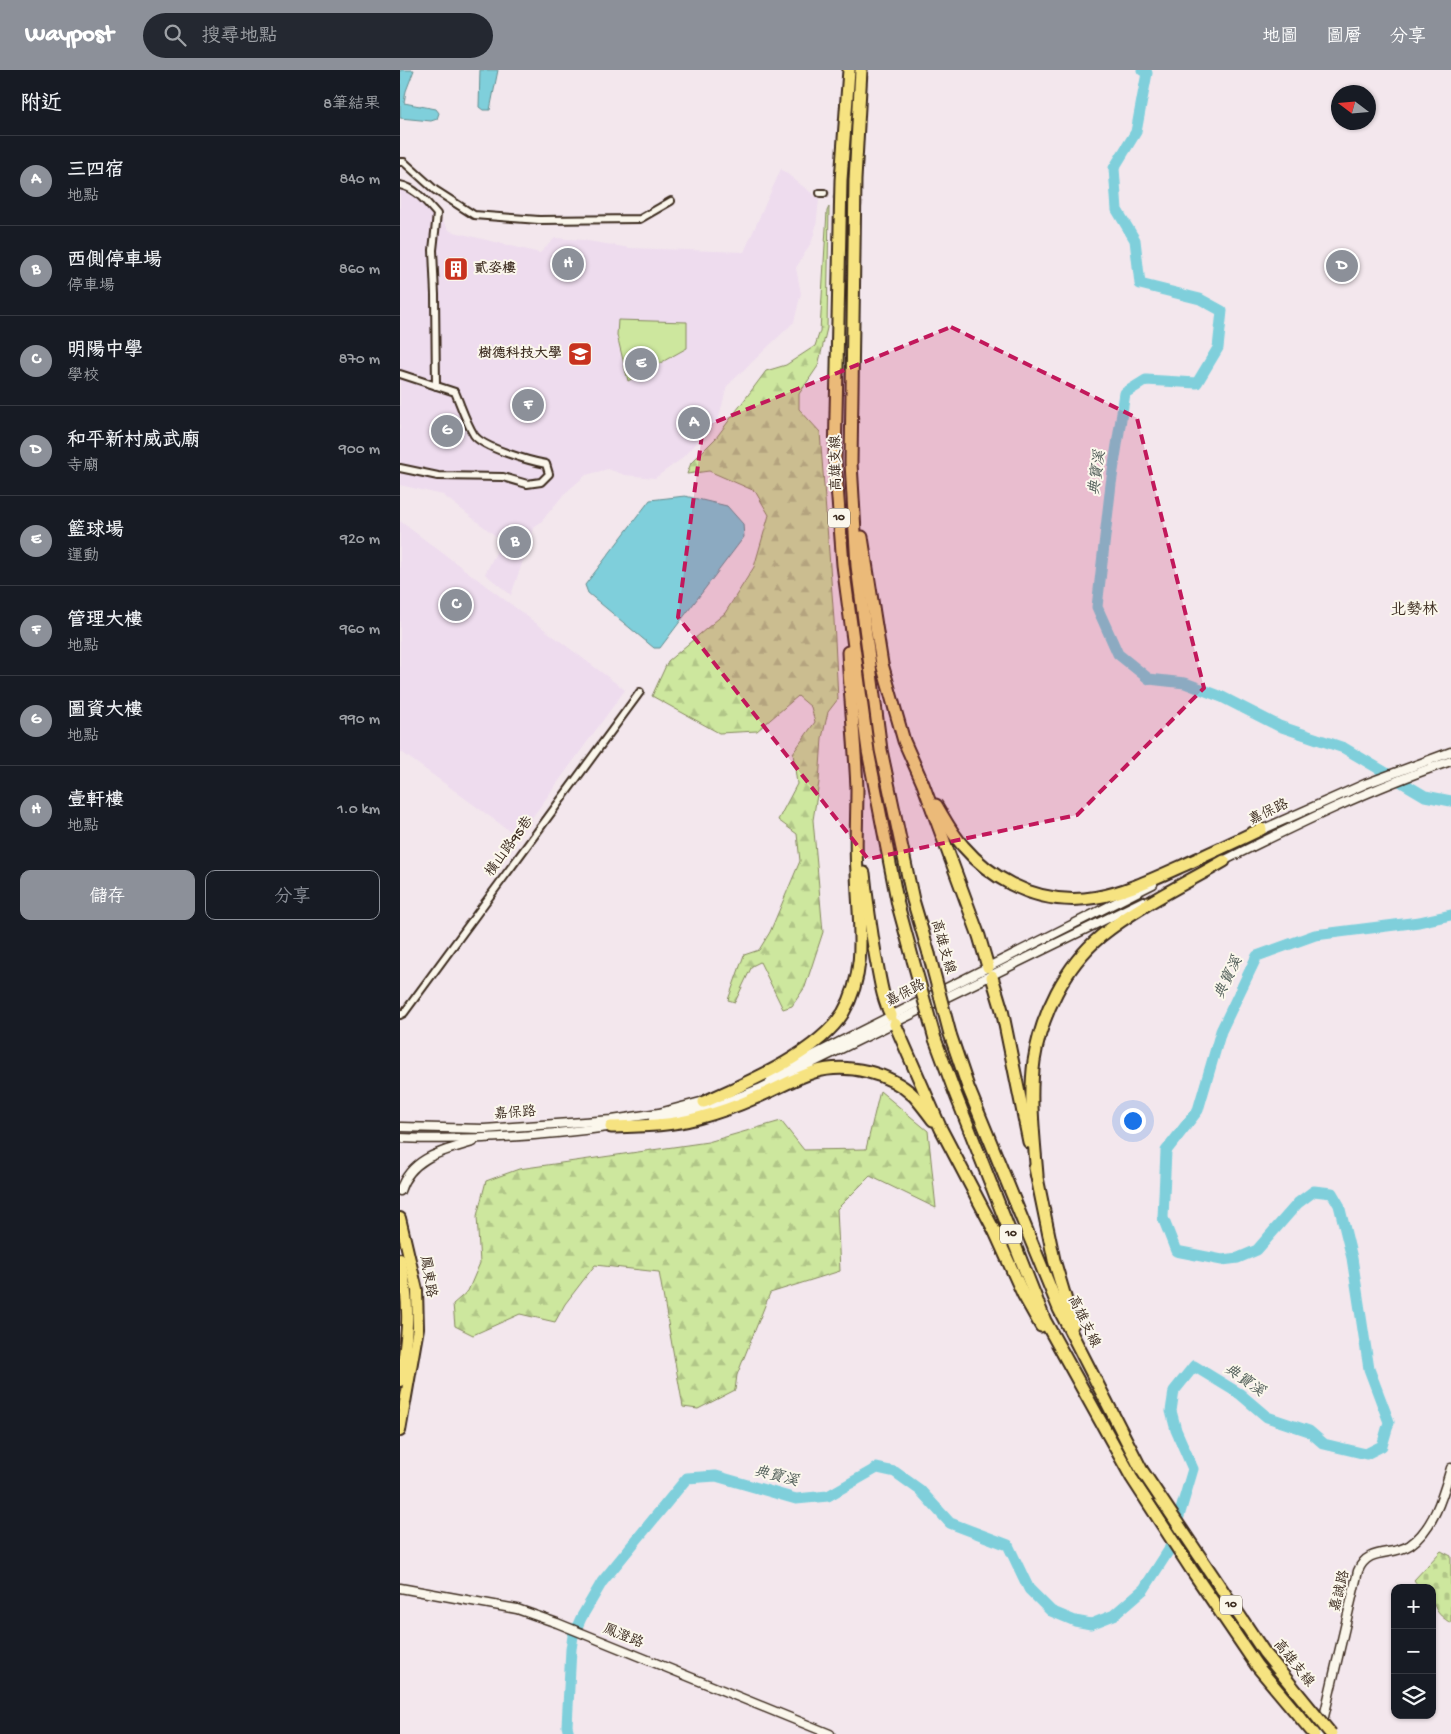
<!DOCTYPE html>
<html lang="zh-TW">
<meta charset="utf-8">
<style>
:root{--surface:#171b24;--page:#242831;--text:#f1f3f6;--muted:#9ea1a6;--line:#363941;--accent:#8c9099}
body{margin:0;font-family:"Gochi Hand","LXGW WenKai TC",sans-serif;background:var(--page);color:var(--text)}
.controls{position:absolute;right:15px;bottom:15px;display:grid;overflow:hidden;border-radius:10px;box-shadow:0 1px 4px #0004}
.controls button{width:45px;height:45px;display:grid;place-items:center;padding:0;border:0;border-bottom:1px solid var(--line);background:var(--surface);color:var(--text);font:25px sans-serif}
.compass{position:absolute;left:931px;top:15px;width:45px;height:45px;border-radius:50%;background:var(--surface);box-shadow:0 1px 4px #0004;rotate:286deg}
.you{position:absolute;left:732px;top:1050px;width:18px;height:18px;margin:-12px;border:4px solid #fff;border-radius:50%;background:#1a73e8;box-shadow:0 0 0 8px #1a73e833}
.badge{display:grid;place-items:center;width:32px;height:32px;border-radius:50%;background:var(--accent);color:#fff;font-size:16px;font-weight:700}
.pin{position:absolute;translate:-50% -50%;border:2px solid #fff;box-shadow:0 1px 5px #0006}
.list{margin:0;padding:0;list-style:none}
h2{display:flex;justify-content:space-between;align-items:center;height:65px;margin:0;padding:0 20px;font-size:21px}
h2 small{font-size:16px;font-weight:400;color:var(--muted)}
.list li{display:grid;grid-template-columns:32px 1fr auto;gap:15px;align-items:center;box-sizing:border-box;height:90px;padding:0 20px;border-top:1px solid var(--line)}
.list b{display:block;font-size:19px;white-space:nowrap}
.list p{margin:0;font-size:16px;white-space:nowrap;color:var(--muted)}
.list em{font-size:16px;font-style:normal;color:var(--muted)}
.actions{display:flex;gap:10px;padding:15px 20px}
.actions a{flex:1;padding:11px 0;border:1px solid var(--accent);border-radius:10px;text-align:center;font-size:18px;color:var(--accent)}
.actions .main{background:var(--accent);color:#fff}
.icon{flex:none;width:28px;height:28px;fill:none;stroke:currentColor;stroke-width:2;stroke-linecap:round;stroke-linejoin:round}
.map{position:relative;flex:none;width:1051px;height:1664px;overflow:hidden}
header{display:flex;align-items:center;gap:30px;box-sizing:border-box;height:70px;padding:0 25px;background:var(--accent);color:#fff}
header strong{font-size:24px}
nav{display:flex;gap:28px;margin-inline-start:auto;font-size:18px}
.search{width:350px;height:45px;background:var(--page);display:flex;align-items:center;gap:12px;box-sizing:border-box;padding:0 18px;border-radius:28px;color:var(--muted);font-size:19px}
main{display:flex}
aside{flex:1;background:var(--surface)}
.map>svg:first-child{display:block}
</style>
<header>
<strong>Waypost</strong>
<div class="search"><svg class="icon" aria-label="search" viewBox="0 0 24 24"><circle cx="10" cy="10" r="6"/><path d="M15 15l6 6"/></svg>搜尋地點</div>
<nav><a>地圖</a><a>圖層</a><a>分享</a></nav>
</header>
<main>
<aside>
<h2>附近<small>8筆結果</small></h2>
<ul class="list">
<li><span class="badge">A</span><div><b>三四宿</b><p>地點</p></div><em>840 m</em></li>
<li><span class="badge">B</span><div><b>西側停車場</b><p>停車場</p></div><em>860 m</em></li>
<li><span class="badge">C</span><div><b>明陽中學</b><p>學校</p></div><em>870 m</em></li>
<li><span class="badge">D</span><div><b>和平新村威武廟</b><p>寺廟</p></div><em>900 m</em></li>
<li><span class="badge">E</span><div><b>籃球場</b><p>運動</p></div><em>920 m</em></li>
<li><span class="badge">F</span><div><b>管理大樓</b><p>地點</p></div><em>960 m</em></li>
<li><span class="badge">G</span><div><b>圖資大樓</b><p>地點</p></div><em>990 m</em></li>
<li><span class="badge">H</span><div><b>壹軒樓</b><p>地點</p></div><em>1.0 km</em></li>
</ul>
<div class="actions"><a class="main">儲存</a><a>分享</a></div>
</aside>
<div class="map">
<svg width="1051" height="1664" viewBox="0 0 1051 1664">
<defs>
<pattern id="forest-firs" width="22" height="20" patternUnits="userSpaceOnUse" patternTransform="scale(1.25)"><rect width="22" height="20" fill="#cde79e"/><path d="M5 1l3.5 6h-7zM16 11l3.5 6h-7z" fill="#b1c688"/></pattern>
<pattern id="cemetery-stones" width="16" height="16" patternUnits="userSpaceOnUse" patternTransform="scale(1.25)"><rect width="16" height="16" fill="#cde79e"/><path d="M2 7V4a2 2 0 0 1 4 0v3zM10 15v-3a2 2 0 0 1 4 0v3z" fill="#b1c688"/></pattern>
</defs>
<rect width="100%" height="100%" fill="#f3e7ed"/>
<filter id="ink" filterUnits="userSpaceOnUse"><feTurbulence type="fractalNoise" baseFrequency=".02" numOctaves="2"/><feDisplacementMap in="SourceGraphic" scale="10" xChannelSelector="R" yChannelSelector="G"/><feConvolveMatrix kernelMatrix="1 2 1 2 8 2 1 2 1" color-interpolation-filters="sRGB"/></filter>
<g filter="url(#ink)">
<g fill="#eedcee">
<path d="M381 99 419 129 416 156 412 171 396 198 401 223 394 252 327 316 318 351 280 390 255 408 225 405 208 399 186 405 164 424 141 452 135 456 111 525 85 504 102 471 43 425 0 415V117L24 127 50 161 140 183 155 168 182 170 230 178 344 182Z"/>
<path d="M0 451 225 620 118 767 0 681Z"/>
</g>
<g fill="url(#forest-firs)" stroke="#84885e">
<path d="M429 137 427 258 418 296 399 324V339L420 362 434 550 438 629 428 642 422 668 419 712 413 750 423 862 405 917 392 936 383 939 360 892 352 896 335 932 328 930 344 885 359 880 370 862 400 791 397 764 378 750 397 714 393 683 415 652 411 637 398 626 357 661 319 663 252 626 268 591 325 543 354 497 369 445 355 421 309 401 287 404 291 393 316 368 366 301 386 295 415 276 420 261 427 141Z"/>
<path d="M480 1021 528 1061 536 1138 470 1106 437 1139 440 1201 370 1223 337 1305 335 1320 298 1339 283 1337 259 1202 195 1195 165 1234 155 1252 120 1244 73 1265 55 1256 53 1234 68 1221 80 1193 77 1146 86 1111 119 1099 308 1072 381 1051 404 1080 466 1079Z"/>
</g>
<path fill="url(#cemetery-stones)" stroke="#84885e" d="M1041 1481 1051 1486V1553C1035 1544 1032 1534 1032 1518H1020L1014 1510Z"/>
<path fill="#cde79e" stroke="#84885e" d="M218 250 287 252V278L228 311 217 265Z"/>
<g fill="#7fcfdb" stroke="#648d8f">
<path d="M0 0H14L6 21 4 33 36 39 39 43 37 49 31 51 0 48Z"/>
<path d="M80 0H98L90 40H83L79 37Z"/>
<path d="M285 426 327 436 343 454 344 467 260 578H254L188 523 185 515 250 430Z"/>
</g>
<g fill="none" stroke-linecap="round" stroke-linejoin="round">
<g stroke="#7fcfdb" stroke-width="11">
<path d="M742 0 747 3 736 62 714 98 717 140 735 170 740 214 800 229 822 241 818 278 797 313 746 310 725 323 711 414 697 537 718 584 749 609 785 613 822 627 879 656 944 678 1025 726 1051 731"/>
<path d="M169 1664 167 1656 171 1579 173 1566 181 1548 202 1512 287 1408 316 1406 396 1429 428 1426 477 1398 495 1402 520 1420 550 1453 608 1475 629 1519 651 1541 675 1551 691 1554 714 1545 744 1519 769 1480 793 1399 776 1360 771 1341 774 1321 794 1296 840 1324 867 1347 909 1361 924 1374 966 1384 982 1376 989 1352 969 1299 952 1188 939 1135 932 1123 914 1121 898 1133 857 1180 838 1188 822 1190 776 1181 763 1148 766 1081 798 1040 821 961 857 886 915 865 1019 852 1051 845"/>
</g>
<path stroke="#cec1c4" stroke-width="6" stroke-dasharray="6 3" stroke-linecap="butt" d="M424 123 463 135"/>
<defs>
<g id="minor">
<path d="M0 92H4L35 120 74 145 139 150 240 149 271 131"/>
<path d="M0 115C16 118 27 133 37 144L33 180 35 225 36 316"/>
<path d="M420 123H424"/>
<path d="M0 304 55 322C61 336 66 352 74 365 83 378 130 391 146 394L149 404 141 412 127 414 103 407 38 406 0 398"/>
<path d="M0 945 4 943 240 622"/>
</g>
<g id="tertiary">
<path d="M857 762 965 714 1051 682"/>
<path d="M821 792C896 755 971 718 1051 691"/>
<path d="M370 1007 753 814"/>
<path d="M253 1050C290 1044 325 1033 359 1019L743 831"/>
<path d="M0 1057 84 1059 212 1050 259 1043 308 1030"/>
<path d="M0 1068C72 1071 144 1066 215 1056"/>
<path d="M0 1121C11 1087 43 1081 73 1072"/>
<path d="M0 1518 117 1539 157 1553 430 1664"/>
<path d="M920 1664 958 1501C968 1476 992 1487 1010 1475 1034 1458 1043 1425 1051 1398"/>
</g>
<g id="primary">
<path d="M0 1148 17 1220 18 1258 0 1361"/>
<path d="M0 1189C11 1235 8 1265 0 1311"/>
</g>
<g id="motorway">
<path d="M449 0 441 110 435 390 443 495 468 681 498 835 513 890"/>
<path d="M461 0 455 110 451 393 457 496 481 680 513 830 529 884"/>
<path d="M462 467 482 594 504 671 523 714 579 866 588 897"/>
<path d="M536 735C544 748 552 764 563 776 576 791 593 805 611 814 674 846 722 823 782 796 808 784 835 772 861 759"/>
<path d="M464 803C467 832 471 860 476 889 480 908 482 928 491 945"/>
<path d="M592 907 602 940 629 1072"/>
<path d="M495 954 541 1059 595 1162 623 1224 641 1256"/>
<path d="M550 964 568 1017 659 1239 741 1399"/>
<path d="M535 969 555 1023 645 1251 732 1408 791 1499 857 1596 914 1664"/>
<path d="M304 1032C347 1013 417 984 443 943 469 899 458 850 457 802 455 774 457 746 457 718 455 673 450 627 448 582"/>
<path d="M211 1057C241 1056 269 1056 298 1048 317 1043 337 1036 355 1028 375 1020 394 1008 414 1002 447 992 490 1003 514 1026 521 1034 527 1042 533 1050"/>
<path d="M635 1098 654 1190 673 1254"/>
<path d="M637 1105C634 1068 629 1028 634 991 641 945 665 896 701 866 738 836 783 815 824 791"/>
</g>
</defs>
<use href="#minor" stroke="#3b2a1e" stroke-width="10"/>
<use href="#tertiary" stroke="#3b2a1e" stroke-width="11"/>
<use href="#primary" stroke="#3b2a1e" stroke-width="14"/>
<use href="#motorway" stroke="#3b2a1e" stroke-width="15"/>
<use href="#minor" stroke="#fbf7ec" stroke-width="6"/>
<use href="#tertiary" stroke="#fbf7ec" stroke-width="8"/>
<use href="#primary" stroke="#f6e381" stroke-width="10"/>
<use href="#motorway" stroke="#f6e381" stroke-width="11"/>
<defs>
<g id="motorway-bridge">
<path d="M529 884 550 964"/>
<path d="M513 890 535 969"/>
<path d="M741 1399 864 1582 931 1664"/>
</g>
</defs>
<use href="#motorway-bridge" stroke="#3b2a1e" stroke-width="15" stroke-linecap="butt"/>
<use href="#motorway-bridge" stroke="#f6e381" stroke-width="11"/>
</g>
</g>
<path fill="#c2185b" fill-opacity="0.2" stroke="#c2185b" stroke-width="4" stroke-dasharray="10 6" stroke-linejoin="round" d="M551 257 737 348 804 618 677 745 468 789 278 547 303 357Z"/>
<defs>
<symbol id="building-square" viewBox="-11 -11 22 22"><rect x="-9" y="-9" width="18" height="18" rx="4" fill="#c8321e" stroke="#fbf7ec"/><path d="M-4-6H4V6H1V3H-1V6H-4ZM-2.5-4.3h1.7v1.8h-1.7ZM.8-4.3h1.7v1.8H.8ZM-2.5-1h1.7V.8h-1.7ZM.8-1h1.7V.8H.8Z" fill="#fff"/></symbol>
<symbol id="university-square" viewBox="-11 -11 22 22"><rect x="-9" y="-9" width="18" height="18" rx="4" fill="#c8321e" stroke="#fbf7ec"/><path d="M0-5L7-2L0 1L-7-2ZM-4 1L0 2.5L4 1V4Q0 6-4 4Z" fill="#fff"/></symbol>
</defs>
<g fill-rule="evenodd">
<use href="#building-square" x="42" y="185" width="28" height="28"/>
<use href="#university-square" x="166" y="270" width="28" height="28"/>
</g>
<g text-anchor="middle" dominant-baseline="central" stroke-width="4" stroke-linejoin="round" paint-order="stroke">
<g fill="#fbf7ec" stroke="#75685c" stroke-width="1">
<rect x="428" y="438.5" width="22" height="19" rx="4"/>
<rect x="600" y="1154.5" width="22" height="19" rx="4"/>
<rect x="820" y="1525.5" width="22" height="19" rx="4"/>
</g>
<g font-size="12" font-weight="bold" fill="#3b2a1e">
<text x="439" y="448">10</text>
<text x="611" y="1164">10</text>
<text x="831" y="1535">10</text>
</g>
<g font-size="14" font-weight="bold" fill="#3b2a1e" stroke="#fbf7ec" text-anchor="start">
<text x="74" y="199">貳姿樓</text>
<text x="162" y="284" text-anchor="end">樹德科技大學</text>
</g>
<g font-size="14" fill="#3b2a1e" stroke="#fbf7ec">
<text transform="translate(437 393) rotate(-91)">高雄支線</text>
<text transform="translate(869 743) rotate(-25)">嘉保路</text>
<text transform="translate(110 777) rotate(-54)">橫山路95巷</text>
<text transform="translate(542 877) rotate(74)">高雄支線</text>
<text transform="translate(506 924) rotate(-27)">嘉保路</text>
<text transform="translate(115 1044) rotate(-4)">嘉保路</text>
<text transform="translate(27 1207) rotate(81)">鳳東路</text>
<text transform="translate(683 1252) rotate(64)">高雄支線</text>
<text transform="translate(941 1521) rotate(-76)">嘉誠路</text>
<text transform="translate(223 1567) rotate(22)">鳳澄路</text>
<text transform="translate(893 1594) rotate(51)">高雄支線</text>
</g>
<g font-size="15" font-style="italic" fill="#4f5c57" stroke="#fbf7ec">
<text transform="translate(698 403) rotate(-82)">典寶溪</text>
<text transform="translate(829 908) rotate(-64)">典寶溪</text>
<text transform="translate(844 1311) rotate(35)">典寶溪</text>
<text transform="translate(376 1407) rotate(14)">典寶溪</text>
</g>
<g font-size="16" fill="#3b2a1e" stroke="#fbf7ec">
<text x="1014" y="541">北勢林</text>
</g>
</g>
</svg>
<div class="controls">
<button>+</button>
<button>−</button>
<button><svg class="icon" aria-label="layers" viewBox="0 0 24 24"><path d="M12 4l9 5-9 5-9-5zM3 14l9 5 9-5"/></svg></button>
</div>
<svg class="compass" viewBox="-18 -18 36 36"><path d="M0-13l5 13h-10z" fill="#e53935"/><path d="M0 13l5-13h-10z" fill="#9ea1a6"/></svg>
<div class="you"></div>
<div class="pin badge" style="left:294px;top:353px">A</div>
<div class="pin badge" style="left:115px;top:472px">B</div>
<div class="pin badge" style="left:56px;top:535px">C</div>
<div class="pin badge" style="left:942px;top:196px">D</div>
<div class="pin badge" style="left:241px;top:294px">E</div>
<div class="pin badge" style="left:128px;top:335px">F</div>
<div class="pin badge" style="left:47px;top:361px">G</div>
<div class="pin badge" style="left:168px;top:194px">H</div>
</div>
</main>
